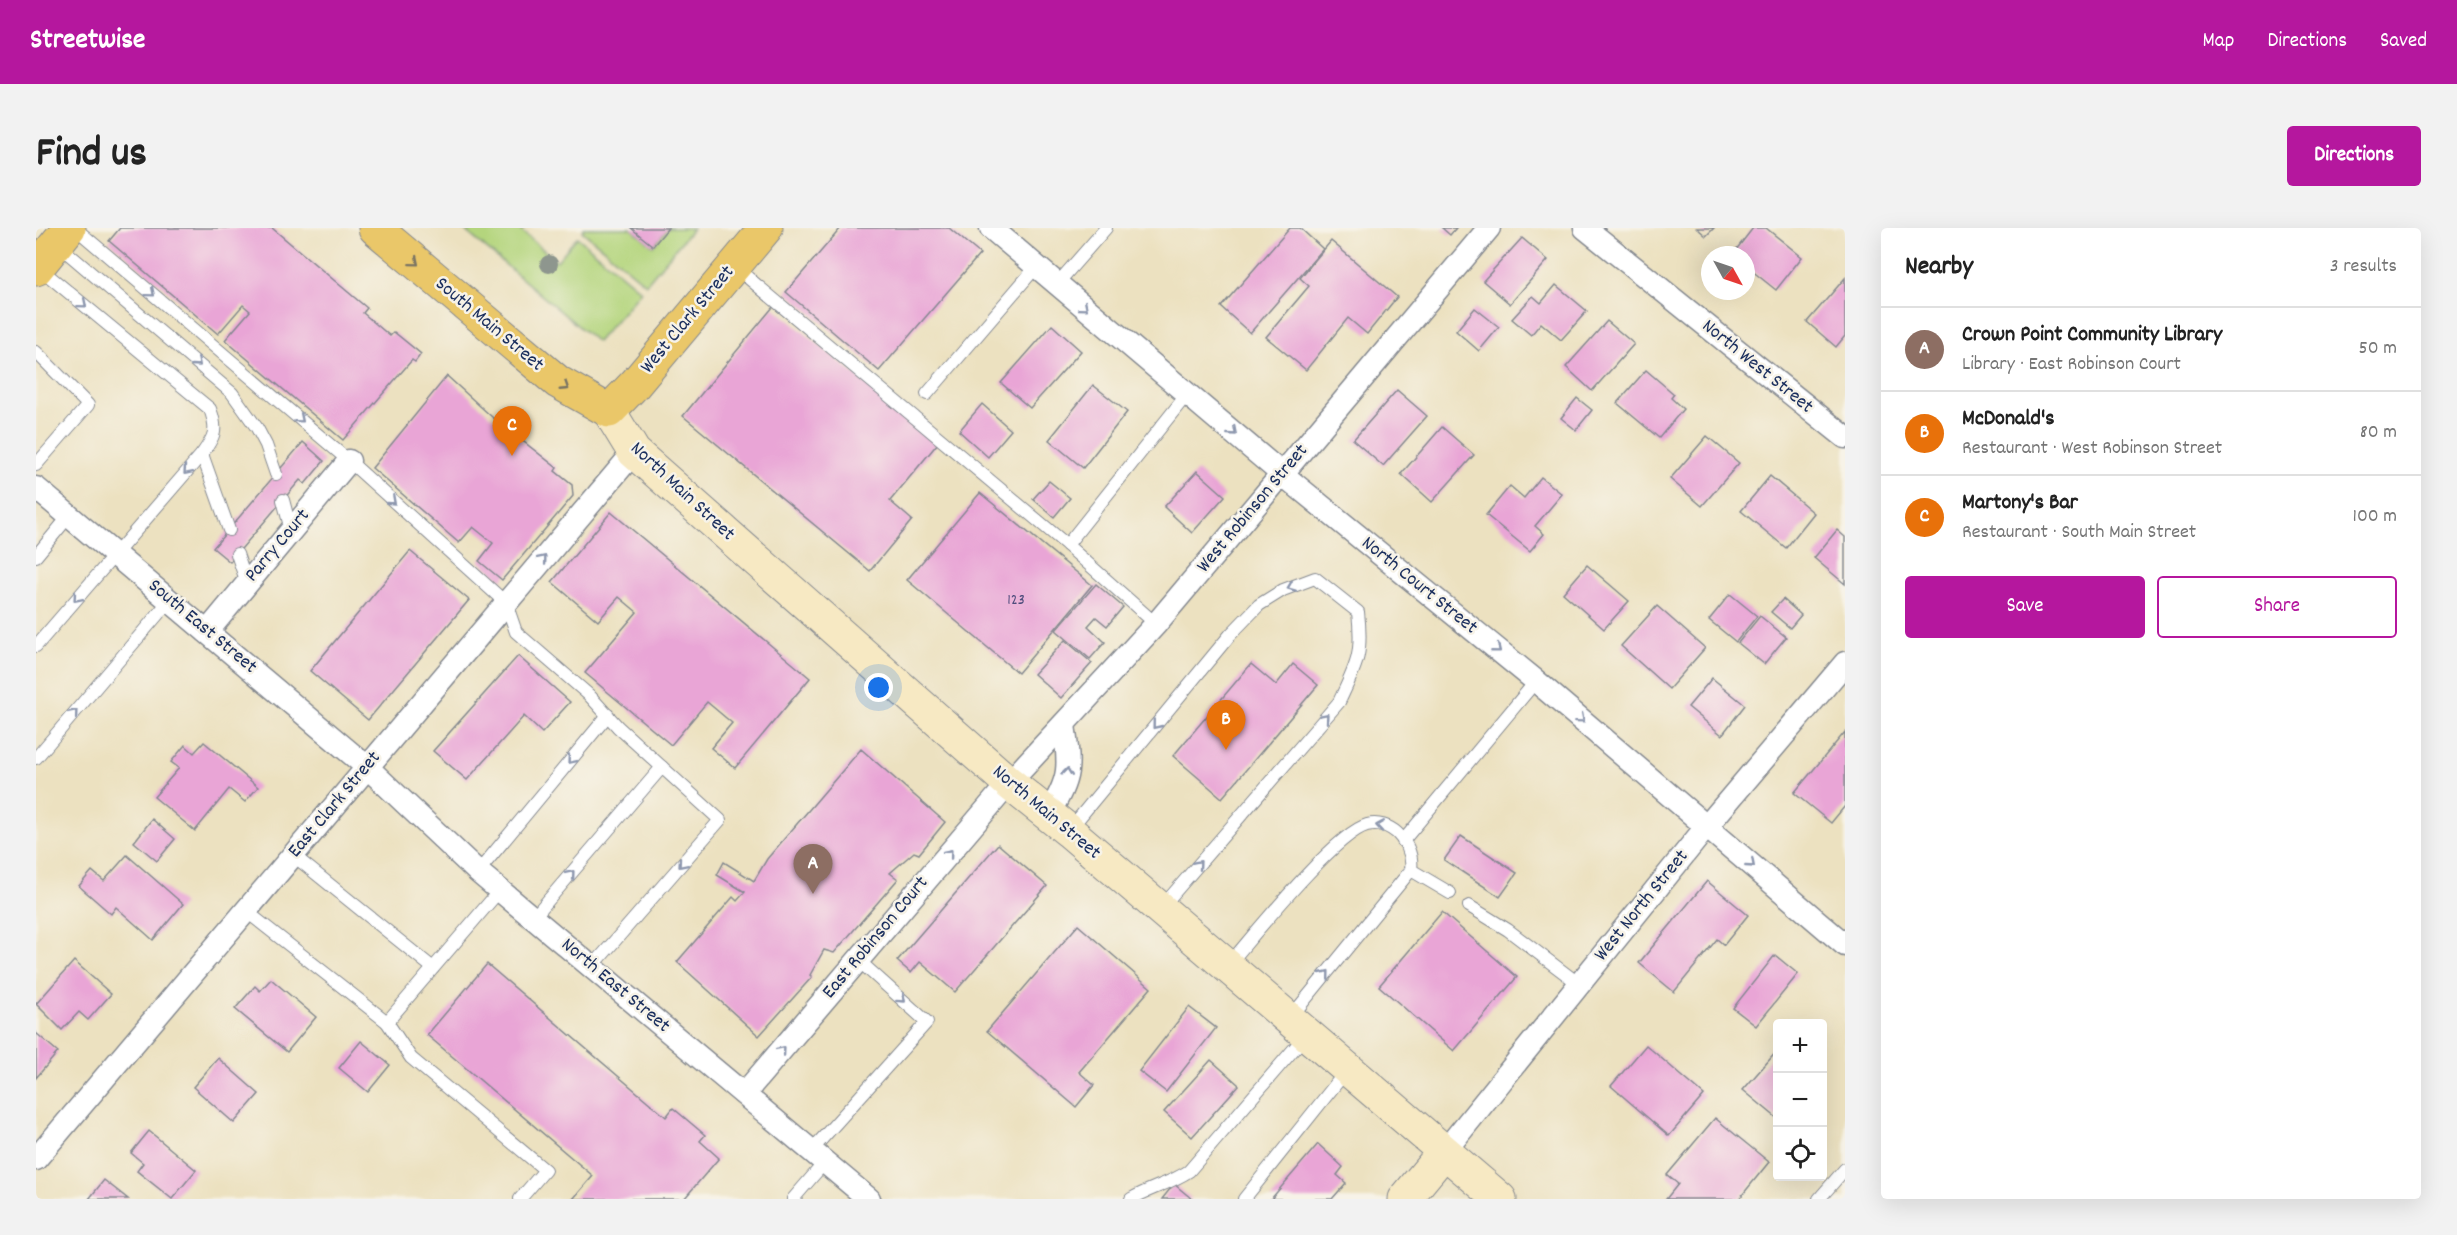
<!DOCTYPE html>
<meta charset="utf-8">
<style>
:root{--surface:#fff;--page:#f2f2f2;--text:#222;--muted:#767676;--line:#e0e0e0;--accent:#b5179e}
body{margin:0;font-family:Dekko,sans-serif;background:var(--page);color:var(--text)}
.controls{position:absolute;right:18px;bottom:18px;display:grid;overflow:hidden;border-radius:6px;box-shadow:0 6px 24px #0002}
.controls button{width:54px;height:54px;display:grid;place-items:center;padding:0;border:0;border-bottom:2px solid var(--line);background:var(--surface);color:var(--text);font:30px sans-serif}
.compass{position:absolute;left:1665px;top:18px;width:54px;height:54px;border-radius:50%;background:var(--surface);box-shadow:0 6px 24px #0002;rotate:130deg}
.you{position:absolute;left:843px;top:460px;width:21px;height:21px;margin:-15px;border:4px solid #fff;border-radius:50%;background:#1a73e8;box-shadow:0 0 0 9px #1a73e833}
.badge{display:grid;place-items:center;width:39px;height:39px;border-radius:50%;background:var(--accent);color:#fff;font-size:20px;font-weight:700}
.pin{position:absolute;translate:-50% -50px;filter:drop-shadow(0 2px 3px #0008)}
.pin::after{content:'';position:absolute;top:32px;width:21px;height:18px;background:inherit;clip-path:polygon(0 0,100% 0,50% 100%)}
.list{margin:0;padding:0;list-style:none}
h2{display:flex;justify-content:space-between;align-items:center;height:78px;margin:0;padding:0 24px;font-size:26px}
h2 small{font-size:20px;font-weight:400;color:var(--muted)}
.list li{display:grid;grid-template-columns:39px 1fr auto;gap:18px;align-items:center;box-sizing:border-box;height:84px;padding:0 24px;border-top:2px solid var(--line)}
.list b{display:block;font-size:22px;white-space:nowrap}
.list p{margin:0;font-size:20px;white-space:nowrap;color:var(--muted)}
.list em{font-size:20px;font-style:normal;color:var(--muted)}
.actions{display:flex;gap:12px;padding:18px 24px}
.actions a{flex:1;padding:14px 0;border:2px solid var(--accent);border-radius:6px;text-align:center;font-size:21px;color:var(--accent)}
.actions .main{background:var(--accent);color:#fff}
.icon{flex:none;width:33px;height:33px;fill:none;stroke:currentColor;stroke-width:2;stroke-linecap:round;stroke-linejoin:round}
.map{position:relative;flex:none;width:1809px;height:971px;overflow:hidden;border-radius:6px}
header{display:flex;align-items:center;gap:36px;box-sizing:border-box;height:84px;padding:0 30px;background:var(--accent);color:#fff}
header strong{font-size:28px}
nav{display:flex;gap:33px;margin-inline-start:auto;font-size:21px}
.intro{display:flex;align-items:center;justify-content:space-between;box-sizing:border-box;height:144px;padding:0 36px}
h1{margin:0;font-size:42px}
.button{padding:15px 27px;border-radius:6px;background:var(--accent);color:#fff;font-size:21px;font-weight:700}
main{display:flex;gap:36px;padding:0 36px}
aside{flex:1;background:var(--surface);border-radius:6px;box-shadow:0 6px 24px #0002}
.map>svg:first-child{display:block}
</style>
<header>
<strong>Streetwise</strong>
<nav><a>Map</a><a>Directions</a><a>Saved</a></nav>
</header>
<div class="intro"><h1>Find us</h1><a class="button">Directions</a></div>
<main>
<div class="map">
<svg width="1809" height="971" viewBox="0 0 1809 971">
<rect width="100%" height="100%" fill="#f7f3e8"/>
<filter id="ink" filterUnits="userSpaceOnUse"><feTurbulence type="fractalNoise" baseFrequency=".0167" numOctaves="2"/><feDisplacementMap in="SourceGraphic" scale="12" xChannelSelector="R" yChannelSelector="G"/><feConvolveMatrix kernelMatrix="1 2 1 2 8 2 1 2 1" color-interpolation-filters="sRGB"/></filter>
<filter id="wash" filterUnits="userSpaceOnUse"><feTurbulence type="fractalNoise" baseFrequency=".008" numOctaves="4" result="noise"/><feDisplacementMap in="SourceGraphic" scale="24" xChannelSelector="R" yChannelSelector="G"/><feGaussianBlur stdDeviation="1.35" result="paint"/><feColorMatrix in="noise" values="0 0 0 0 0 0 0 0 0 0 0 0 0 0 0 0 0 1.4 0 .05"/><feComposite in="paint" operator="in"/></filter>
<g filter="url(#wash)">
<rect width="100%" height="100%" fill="#ece1c0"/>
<g fill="#b4d57d" stroke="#68826e" stroke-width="1.5">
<path d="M426 0H488L485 3 521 33 541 9 605 63 561 114Z"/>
<path d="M548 0H595L617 18 632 0H657L610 56 546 3Z"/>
</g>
<g id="blocks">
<g fill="#e9a5d6">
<path d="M84 0H236L331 80 327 85 354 108 358 104 385 126 379 134 376 132 307 212 189 112 214 83 207 77 182 106 73 13Z"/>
<path d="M595 0H632L617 18Z"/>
<path d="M805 0H913L944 26 843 143 750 64Z"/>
<path d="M1254 0H1264L1287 21 1214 105 1185 79Z"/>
<path d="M1406 0H1420L1414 7Z"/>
<path d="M1661 0H1678L1670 8Z"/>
<path d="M1717 0H1730L1766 29 1740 62 1710 38V27H1696Z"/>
<path d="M1486 10 1512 32 1474 76 1447 53Z"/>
<path d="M1295 13 1361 69 1331 106 1312 90 1270 142 1230 109 1273 58 1264 50Z"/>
<path d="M1809 50V108L1800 119 1771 94Z"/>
<path d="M1520 57 1551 83 1525 112 1505 95 1495 107 1476 91 1497 68 1505 75Z"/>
<path d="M737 79 902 215 854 273 876 292 834 343 647 188Z"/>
<path d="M1439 80 1463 99 1443 123 1420 103Z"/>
<path d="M1571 93 1598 116 1556 163 1530 139Z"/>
<path d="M1016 97 1045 123 994 180 965 155Z"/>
<path d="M1610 142 1638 166 1635 170 1647 181 1623 210 1581 175Z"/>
<path d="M411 148 456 189 521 240 519 243 536 257 537 268 466 352 443 333 457 315 437 299 423 315 336 240Z"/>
<path d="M1057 157 1091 184 1047 240 1013 212Z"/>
<path d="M1361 162 1391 188 1347 238 1317 212Z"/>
<path d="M1541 170 1556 182 1540 202 1525 190Z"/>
<path d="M946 176 975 202 952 229 923 203Z"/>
<path d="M1406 199 1438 227 1396 274 1365 246Z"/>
<path d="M1671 208 1703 235 1666 278 1634 251Z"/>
<path d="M267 214 288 233 269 256 264 252 194 334 177 320Z"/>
<path d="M1161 243 1189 268 1156 305 1128 279Z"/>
<path d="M1734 248 1778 285 1750 320 1705 283Z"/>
<path d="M1505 249 1526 266 1499 298 1508 306 1494 323 1450 287 1474 258 1488 270Z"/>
<path d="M1013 253 1034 270 1018 289 997 271Z"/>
<path d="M944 265 1056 357 982 445 871 352Z"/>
<path d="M575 284 774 450 699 540 675 520 696 495 671 474 635 517 549 445 601 384 583 369 562 393 516 354Z"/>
<path d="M1801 302 1809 309V356L1778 330Z"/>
<path d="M374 323 433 372 332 492 274 443Z"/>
<path d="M1551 337 1593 373 1568 401 1527 365Z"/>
<path d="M1060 356 1087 379 1071 398 1060 389 1052 398 1069 414 1054 431 1020 402Z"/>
<path d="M1694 366 1721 388 1700 414 1673 392Z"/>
<path d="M1747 371 1765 387 1754 400 1735 384Z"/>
<path d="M1621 378 1669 420 1633 461 1585 418Z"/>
<path d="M1724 388 1750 409 1728 436 1702 415Z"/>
<path d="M1029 412 1056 435 1025 470 998 446Z"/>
<path d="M482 428 534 474 506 505 488 488 431 552 397 523Z"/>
<path d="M1215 436 1240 457 1257 436 1282 457 1186 570 1137 528Z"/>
<path d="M1676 450 1709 477 1686 507 1652 479Z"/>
<path d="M1809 504V578L1795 595 1758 565Z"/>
<path d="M168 514 222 559 209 574 193 561 159 603 118 569 143 540 135 534 149 517 158 525Z"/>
<path d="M825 521 909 594 883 626 878 624 854 645 862 651 798 725 788 722 774 747 776 749 723 808 641 734 697 669 701 673 709 664 681 647 688 634 718 653 731 631Z"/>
<path d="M116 591 139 611 121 633 98 614Z"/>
<path d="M1425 608 1481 645 1464 669 1408 632Z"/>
<path d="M962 616 1011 658 919 764 884 734 875 745 861 733Z"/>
<path d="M91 627 147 676 117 712 80 679 75 686 43 658 56 643 68 653Z"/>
<path d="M1671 653 1712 687 1688 717 1681 711 1638 764 1603 735Z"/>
<path d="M1406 684 1481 749 1418 823 1343 758Z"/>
<path d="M1042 697 1115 760 1043 844 1058 857 1040 879 951 803Z"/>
<path d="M1739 727 1762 746 1720 798 1697 780Z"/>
<path d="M38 733 75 766 52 792 43 784 26 802 0 776Z"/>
<path d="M451 736 630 889 637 880 669 907 664 913 683 930 648 971H537L557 948 391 807Z"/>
<path d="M235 751 280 789 251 824 199 781 219 758 224 763Z"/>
<path d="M1153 779 1180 800 1130 864 1103 843Z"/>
<path d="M0 805 22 824 0 850Z"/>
<path d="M325 813 354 837 332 864 303 840Z"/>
<path d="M1610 817 1668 867 1633 908 1575 858Z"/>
<path d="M1742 822V891L1707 862Z"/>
<path d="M182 830 223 866 198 895 157 859Z"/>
<path d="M1175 832 1203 857 1156 909 1128 884Z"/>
<path d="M1679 890 1733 934 1703 971H1630L1642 956 1631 947Z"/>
<path d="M113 903 160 942 136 971 101 943 107 935 95 925Z"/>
<path d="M1282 916 1307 939 1301 947 1310 955 1296 971H1235Z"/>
<path d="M68 952 92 971H53Z"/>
<path d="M1138 956 1156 971H1126Z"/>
</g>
</g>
</g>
<g filter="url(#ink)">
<use href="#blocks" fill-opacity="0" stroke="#84888f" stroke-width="1.5"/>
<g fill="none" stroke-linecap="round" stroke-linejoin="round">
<defs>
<g id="lane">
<path d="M39 0 313 233 470 375 480 404 553 467 582 499 684 592 556 739"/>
<path d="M21 16 196 165 221 200 230 217 240 246"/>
<path d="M698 38 1031 317 1120 396"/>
<path d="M1021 56 1070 0"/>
<path d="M0 124 52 177 0 237"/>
<path d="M891 166 1000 39"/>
<path d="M166 226 193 302"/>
<path d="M247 272 255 302"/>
<path d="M1031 317 1152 165"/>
<path d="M201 326 211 355"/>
<path d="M0 328 33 288"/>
<path d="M0 418 166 226C179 208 182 202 174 181L2 39"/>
<path d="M0 530 134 372"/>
<path d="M1034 601 1194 407 1223 377 1247 362 1279 350 1322 384C1327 427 1321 436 1303 474L1125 680"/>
<path d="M1367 613 1500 453"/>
<path d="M257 627 397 740"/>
<path d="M1375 642 1414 665"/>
<path d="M442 644 572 487"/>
<path d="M1433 678 1472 702 1543 756"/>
<path d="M210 683 351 794 464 662"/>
<path d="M497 690 626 539"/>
<path d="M1193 736C1218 707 1300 605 1331 597 1342 594 1353 598 1361 605 1371 615 1377 627 1375 642L1254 790"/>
<path d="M351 794 375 830 509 942 484 971"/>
<path d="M775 923 891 794 822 732"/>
<path d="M757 971 789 934"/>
<path d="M1095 971C1114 960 1135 955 1153 943L1270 807"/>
<path d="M1208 971 1311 842"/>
<path d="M1783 971 1809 941"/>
</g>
<g id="street">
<path d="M955 0 1246 246 1500 453 1809 717"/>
<path d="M1549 0 1809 209"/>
<path d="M0 260 331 539 442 644 833 971"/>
<path d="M171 404 313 233"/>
<path d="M1012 586C1035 551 1034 538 1028 497"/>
<path d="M708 866 973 555 1120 396 1453 0"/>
<path d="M1408 924 1671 598 1809 435"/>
<path d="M0 931 598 224"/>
</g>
<g id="secondary">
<path d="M573 183 598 224 973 555 1033 603 1464 971"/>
<path d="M1369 971 1408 924"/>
</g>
<g id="primary">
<path d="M339 0 522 154 573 183 599 156 730 0"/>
<path d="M0 41 33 0"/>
</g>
</defs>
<use href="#lane" stroke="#84888f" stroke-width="14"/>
<use href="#street" stroke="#84888f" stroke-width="25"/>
<use href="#secondary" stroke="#84888f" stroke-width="35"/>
<use href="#primary" stroke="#84888f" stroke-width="35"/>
<use href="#lane" stroke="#fff" stroke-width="12"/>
<use href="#street" stroke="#fff" stroke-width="22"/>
<use href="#secondary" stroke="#f7e9c3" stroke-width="33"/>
<use href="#primary" stroke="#eac769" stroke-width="33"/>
</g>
<circle fill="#8e968e" cx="513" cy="36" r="9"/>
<defs><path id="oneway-chevron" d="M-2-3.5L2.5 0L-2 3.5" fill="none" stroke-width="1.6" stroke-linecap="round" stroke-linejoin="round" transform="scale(1.5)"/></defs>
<g stroke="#787363">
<use href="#oneway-chevron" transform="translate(379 34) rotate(40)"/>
<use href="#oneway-chevron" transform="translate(529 159) rotate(33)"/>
</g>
<g stroke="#8d97ae">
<use href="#oneway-chevron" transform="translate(115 65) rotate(40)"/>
<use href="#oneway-chevron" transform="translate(47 76) rotate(40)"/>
<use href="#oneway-chevron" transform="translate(1048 79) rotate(40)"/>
<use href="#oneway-chevron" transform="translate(161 135) rotate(41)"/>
<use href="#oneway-chevron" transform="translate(264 191) rotate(40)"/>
<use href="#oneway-chevron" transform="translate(1197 204) rotate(41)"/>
<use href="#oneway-chevron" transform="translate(151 243) rotate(131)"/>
<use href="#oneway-chevron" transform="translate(356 273) rotate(42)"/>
<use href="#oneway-chevron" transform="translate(507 331) rotate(-50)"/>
<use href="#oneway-chevron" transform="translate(1255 359) rotate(158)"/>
<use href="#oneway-chevron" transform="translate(41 370) rotate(131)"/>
<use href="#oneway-chevron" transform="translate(1461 421) rotate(39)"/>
<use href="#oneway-chevron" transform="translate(38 485) rotate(-50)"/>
<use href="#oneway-chevron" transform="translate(1289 489) rotate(-49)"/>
<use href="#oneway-chevron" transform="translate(1545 491) rotate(40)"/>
<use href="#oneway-chevron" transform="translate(1120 497) rotate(129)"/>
<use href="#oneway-chevron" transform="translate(535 532) rotate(130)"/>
<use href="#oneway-chevron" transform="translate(1031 544) rotate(-83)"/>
<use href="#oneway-chevron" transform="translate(1344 598) rotate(-171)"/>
<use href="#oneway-chevron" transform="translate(913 625) rotate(-50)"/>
<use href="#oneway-chevron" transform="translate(646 636) rotate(131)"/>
<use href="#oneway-chevron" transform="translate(1162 636) rotate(-49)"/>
<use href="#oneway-chevron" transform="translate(1715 636) rotate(41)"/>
<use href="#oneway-chevron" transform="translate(535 646) rotate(-50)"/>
<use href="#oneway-chevron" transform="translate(1290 746) rotate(-51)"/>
<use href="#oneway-chevron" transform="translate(866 771) rotate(42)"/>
<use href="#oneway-chevron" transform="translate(746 822) rotate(-50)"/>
</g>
</g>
<g text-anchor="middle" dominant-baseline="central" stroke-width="5" stroke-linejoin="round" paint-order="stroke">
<g font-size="16" fill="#4e4c7c">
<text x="980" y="372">123</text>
</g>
<g font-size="20" fill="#1b2f5e" stroke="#f7f3e8">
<text transform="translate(652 92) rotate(-50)">West Clark Street</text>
<text transform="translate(453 97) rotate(40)">South Main Street</text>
<text transform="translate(1721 139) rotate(39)">North West Street</text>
<text transform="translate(646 264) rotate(43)">North Main Street</text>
<text transform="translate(1217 281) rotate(-50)">West Robinson Street</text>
<text transform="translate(242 318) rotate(-50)">Parry Court</text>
<text transform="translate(1383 358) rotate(39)">North Court Street</text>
<text transform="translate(166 399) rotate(40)">South East Street</text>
<text transform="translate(299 577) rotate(-50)">East Clark Street</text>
<text transform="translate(1010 585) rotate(40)">North Main Street</text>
<text transform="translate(1606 678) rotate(-51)">West North Street</text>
<text transform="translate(840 710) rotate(-50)">East Robinson Court</text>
<text transform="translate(579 758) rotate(40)">North East Street</text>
</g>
</g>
</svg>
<div class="controls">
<button>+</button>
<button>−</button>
<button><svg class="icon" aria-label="locate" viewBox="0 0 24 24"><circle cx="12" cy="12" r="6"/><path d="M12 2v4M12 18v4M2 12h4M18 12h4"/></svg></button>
</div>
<svg class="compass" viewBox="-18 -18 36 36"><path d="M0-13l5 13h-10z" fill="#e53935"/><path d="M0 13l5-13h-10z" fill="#767676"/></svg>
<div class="you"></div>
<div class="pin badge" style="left:777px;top:666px;background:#8d6e63">A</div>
<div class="pin badge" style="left:1190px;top:522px;background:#e8710a">B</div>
<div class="pin badge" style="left:476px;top:228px;background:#e8710a">C</div>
</div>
<aside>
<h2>Nearby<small>3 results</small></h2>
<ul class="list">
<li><span class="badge" style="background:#8d6e63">A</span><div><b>Crown Point Community Library</b><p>Library · East Robinson Court</p></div><em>50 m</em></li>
<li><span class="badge" style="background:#e8710a">B</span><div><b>McDonald's</b><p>Restaurant · West Robinson Street</p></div><em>80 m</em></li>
<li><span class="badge" style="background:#e8710a">C</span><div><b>Martony's Bar</b><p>Restaurant · South Main Street</p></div><em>100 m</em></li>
</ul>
<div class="actions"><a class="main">Save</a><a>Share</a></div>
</aside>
</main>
